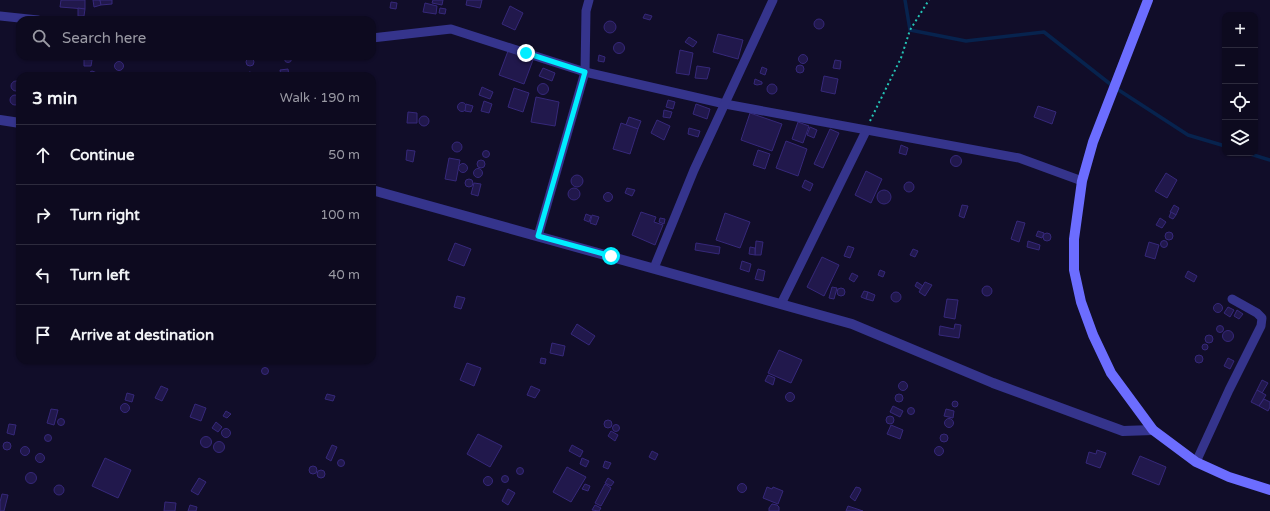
<!DOCTYPE html>
<meta charset="utf-8">
<style>
:root{--surface:#0d0a1f;--page:#161328;--text:#f1f3f6;--muted:#9a9aa4;--line:#2d2b3d}
body{margin:0;font-family:"Varela Round",sans-serif;background:var(--page);color:var(--text)}
.controls{position:absolute;right:12px;top:12px;display:grid;overflow:hidden;border-radius:8px;box-shadow:0 1px 3px #0004}
.controls button{width:36px;height:36px;display:grid;place-items:center;padding:0;border:0;border-bottom:1px solid var(--line);background:var(--surface);color:var(--text);font:20px sans-serif}
.stop{position:absolute;width:12px;height:12px;margin:-9px;border:3px solid #01edff;border-radius:50%;background:#fff}
.stop.end{background:#01edff;border-color:#fff;box-shadow:0 1px 4px #0008}
.list{margin:0;padding:0;list-style:none}
h2{display:flex;justify-content:space-between;align-items:center;height:52px;margin:0;padding:0 16px;font-size:17px}
h2 small{font-size:13px;font-weight:400;color:var(--muted)}
.list li{display:grid;grid-template-columns:26px 1fr auto;gap:12px;align-items:center;box-sizing:border-box;height:60px;padding:0 16px;border-top:1px solid var(--line)}
.list b{display:block;font-size:15px;white-space:nowrap}
.list em{font-size:13px;font-style:normal;color:var(--muted)}
.icon{flex:none;width:22px;height:22px;fill:none;stroke:currentColor;stroke-width:2;stroke-linecap:round;stroke-linejoin:round}
.map{position:relative;flex:none;width:1270px;height:511px;overflow:hidden}
.search{position:absolute;background:var(--surface);box-shadow:0 1px 3px #0004;left:16px;top:16px;width:360px;height:44px;display:flex;align-items:center;gap:10px;box-sizing:border-box;padding:0 14px;border-radius:12px;color:var(--muted);font-size:15px}
.panel{position:absolute;background:var(--surface);box-shadow:0 1px 3px #0004;left:16px;top:72px;width:360px;height:292px;border-radius:12px}
.map>svg:first-child{display:block}
</style>
<div class="map">
<svg width="1270" height="511" viewBox="0 0 1270 511">
<rect width="100%" height="100%" fill="#110d29"/>
<g fill="none" stroke-linecap="round" stroke-linejoin="round">
<g stroke="#07234e" stroke-width="3.5">
<path d="M905 0 910 30 966 41 1044 32 1114 87 1188 135 1225 146"/>
<path d="M1247 153 1270 160"/>
</g>
</g>
<g fill="#21184c" stroke="#36287a">
<path d="M61 0H85V9L60 7Z"/>
<path d="M93 0H100L101 5 94 7Z"/>
<path d="M100 0H112V4L101 5Z"/>
<path d="M433 0H443L442 5 432 3Z"/>
<path d="M467 0H482L480 8 466 5Z"/>
<path d="M391 2 397 3 396 9 390 8Z"/>
<path d="M425 3 437 6 436 14 423 12Z"/>
<path d="M510 6 523 13 515 30 502 24Z"/>
<path d="M78 8 85 9 84 16H78Z"/>
<path d="M440 8 446 9 445 14 439 13Z"/>
<path d="M645 14 652 16 650 20 643 18Z"/>
<circle cx="819" cy="24" r="5"/>
<circle cx="610" cy="27" r="6"/>
<path d="M718 34 743 40 738 59 713 52Z"/>
<path d="M689 37 697 42 693 47 685 42Z"/>
<circle cx="619" cy="48" r="5.5"/>
<path d="M680 50 693 53 689 75 676 73Z"/>
<path d="M508 51 533 60 524 84 499 75Z"/>
<circle cx="803" cy="59" r="4.5"/>
<path d="M599 55 605 57 604 62 598 61Z"/>
<circle cx="288" cy="59" r="3.5"/>
<circle cx="250" cy="62" r="4"/>
<path d="M84 59 92 60 91 66H84Z"/>
<path d="M835 60 841 61 840 69 833 68Z"/>
<circle cx="119" cy="66" r="4.5"/>
<circle cx="800" cy="69" r="4"/>
<path d="M697 66 710 68 707 79 695 78Z"/>
<path d="M762 67 767 69 765 75 760 73Z"/>
<path d="M543 68 555 73 552 81 539 76Z"/>
<path d="M288 69 289 76H281L280 70Z"/>
<path d="M92 71 97 73 98 76H88L90 72Z"/>
<path d="M249 72 254 73 255 76H246Z"/>
<path d="M824 76 838 79 835 94 821 91Z"/>
<path d="M755 79 762 82V84L757 85 754 84Z"/>
<circle cx="16" cy="86" r="5"/>
<circle cx="543" cy="89" r="5.5"/>
<circle cx="772" cy="89" r="5"/>
<path d="M482 87 493 92 490 99 479 95Z"/>
<path d="M514 88 529 93 523 112 508 107Z"/>
<circle cx="15" cy="100" r="5"/>
<path d="M536 97 559 102 555 126 531 122Z"/>
<path d="M668 100 675 102 673 109 666 107Z"/>
<path d="M484 101 492 104 489 113 481 111Z"/>
<circle cx="462" cy="107" r="4.5"/>
<path d="M466 104 473 106 471 112 465 111Z"/>
<path d="M696 104 710 109 707 119 693 114Z"/>
<path d="M1038 106 1056 112 1052 124 1034 117Z"/>
<path d="M664 110 672 112 670 118 663 117Z"/>
<path d="M408 112 417 113V123H407Z"/>
<path d="M750 113 782 124 772 151 741 140Z"/>
<circle cx="424" cy="121" r="5"/>
<path d="M629 117 641 121 638 129 626 125Z"/>
<path d="M657 120 670 126 664 140 651 133Z"/>
<path d="M798 122 809 126 803 143 792 139Z"/>
<path d="M621 123 638 129 630 154 613 149Z"/>
<path d="M810 127 817 130 814 138 807 135Z"/>
<path d="M689 128 700 131 698 137 688 134Z"/>
<path d="M830 129 839 133 823 168 814 164Z"/>
<path d="M786 141 807 149 798 176 776 168Z"/>
<circle cx="457" cy="147" r="5"/>
<path d="M901 145 908 148 906 155 899 153Z"/>
<path d="M407 150 415 151 413 162 406 160Z"/>
<path d="M758 150 770 154 765 169 753 165Z"/>
<circle cx="486" cy="154" r="3.5"/>
<circle cx="956" cy="161" r="5.5"/>
<path d="M449 158 460 160 456 181 445 179Z"/>
<circle cx="481" cy="164" r="4"/>
<circle cx="463" cy="168" r="4.5"/>
<circle cx="478" cy="173" r="4.5"/>
<path d="M866 171 882 179 871 203 855 195Z"/>
<path d="M1166 173 1177 180 1167 198 1155 191Z"/>
<circle cx="577" cy="181" r="6"/>
<circle cx="469" cy="183" r="4"/>
<path d="M805 180 813 184 810 191 802 187Z"/>
<circle cx="909" cy="187" r="5"/>
<path d="M474 183 481 184 478 196 471 194Z"/>
<circle cx="574" cy="194" r="6"/>
<path d="M627 188 635 190 632 196 625 193Z"/>
<circle cx="884" cy="197" r="7"/>
<circle cx="608" cy="197" r="4.5"/>
<path d="M962 205 968 206 964 218 959 216Z"/>
<path d="M1174 205 1179 208 1176 215 1170 212Z"/>
<path d="M641 212 656 217 654 222 663 225 655 245 632 235Z"/>
<path d="M1171 212 1176 215 1173 219 1169 217Z"/>
<path d="M725 213 750 222 740 248 716 240Z"/>
<path d="M586 214 591 216 589 222 584 220Z"/>
<path d="M592 215 599 217 596 225 590 223Z"/>
<path d="M660 218 665 219 664 224 659 222Z"/>
<path d="M1160 218 1166 222 1162 228 1156 225Z"/>
<path d="M1017 221 1025 223 1019 242 1011 239Z"/>
<path d="M1038 231 1044 233 1042 238 1036 236Z"/>
<circle cx="1169" cy="236" r="4"/>
<circle cx="1047" cy="237" r="4"/>
<circle cx="1164" cy="244" r="3.5"/>
<path d="M756 241 763 242 761 255H755Z"/>
<path d="M1028 241 1040 245 1039 250 1027 247Z"/>
<path d="M1149 242 1159 245 1155 259 1145 256Z"/>
<path d="M455 243 471 249 464 266 448 260Z"/>
<path d="M696 243 720 247 719 254 695 250Z"/>
<path d="M848 246 854 248 850 258 844 256Z"/>
<path d="M750 247 755 248V255L749 254Z"/>
<path d="M913 249 918 251 915 257 910 255Z"/>
<path d="M822 257 839 265 824 296 807 287Z"/>
<path d="M742 261 751 264 749 272 740 269Z"/>
<path d="M758 269 765 271 763 281 755 279Z"/>
<path d="M880 270 885 272 883 277 878 275Z"/>
<path d="M1188 271 1197 276 1194 282 1185 277Z"/>
<path d="M852 273 858 276 854 282 849 279Z"/>
<path d="M917 282 923 286 921 290 915 286Z"/>
<path d="M925 282 932 285 925 296 919 292Z"/>
<circle cx="987" cy="291" r="5"/>
<path d="M832 287 837 288 834 299 829 298Z"/>
<circle cx="841" cy="292" r="4"/>
<path d="M864 291 868 292 866 299 861 297Z"/>
<circle cx="896" cy="297" r="5"/>
<path d="M868 292 875 295 873 301 866 299Z"/>
<path d="M457 296 465 298 461 309 454 307Z"/>
<path d="M947 299 958 300 955 319 944 317Z"/>
<circle cx="1218" cy="308" r="4.5"/>
<path d="M1228 307 1234 310 1230 317 1224 313Z"/>
<path d="M1237 310 1243 314 1239 319 1234 316Z"/>
<path d="M577 324 595 336 589 345 571 334Z"/>
<path d="M955 324 961 325 959 338 939 335 940 326 954 329Z"/>
<circle cx="1220" cy="329" r="3.5"/>
<circle cx="1228" cy="336" r="5.5"/>
<circle cx="1209" cy="339" r="4"/>
<path d="M552 343 565 346 563 356 550 353Z"/>
<circle cx="1205" cy="347" r="3"/>
<path d="M779 350 802 360 791 383 768 373Z"/>
<circle cx="1199" cy="359" r="4"/>
<path d="M541 358 546 359 545 364 540 363Z"/>
<path d="M1228 358 1234 361 1230 369 1224 366Z"/>
<path d="M467 363 481 368 474 386 460 380Z"/>
<circle cx="265" cy="371" r="3.5"/>
<path d="M768 375 775 378 773 385 765 381Z"/>
<path d="M1262 380 1268 383 1262 393 1257 390Z"/>
<circle cx="903" cy="386" r="4.5"/>
<path d="M161 386 168 389 162 401 155 398Z"/>
<path d="M531 386 540 390 535 398 527 395Z"/>
<path d="M1257 390 1266 395 1259 406 1251 402Z"/>
<circle cx="790" cy="397" r="4.5"/>
<path d="M127 393 134 395 132 402 125 400Z"/>
<path d="M327 394 335 396 333 401 325 399Z"/>
<circle cx="899" cy="398" r="4"/>
<path d="M1264 399 1270 402V407L1268 411 1259 406Z"/>
<circle cx="955" cy="404" r="3"/>
<circle cx="125" cy="408" r="4.5"/>
<path d="M195 404 206 408 201 421 190 417Z"/>
<path d="M893 406 903 411 900 417 890 412Z"/>
<circle cx="911" cy="411" r="3.5"/>
<path d="M51 409 58 410 54 425 47 423Z"/>
<path d="M946 409 954 411 953 418 944 416Z"/>
<path d="M226 411 231 414 227 418 223 416Z"/>
<circle cx="890" cy="420" r="4"/>
<circle cx="61" cy="422" r="3.5"/>
<circle cx="949" cy="423" r="4.5"/>
<circle cx="608" cy="424" r="4"/>
<path d="M216 422 222 427 218 432 212 428Z"/>
<path d="M9 424 16 425 14 435 7 433Z"/>
<circle cx="616" cy="428" r="3.5"/>
<path d="M891 425 903 430 900 439 887 434Z"/>
<circle cx="226" cy="433" r="4.5"/>
<path d="M611 431 618 435 615 441 608 436Z"/>
<path d="M478 434 502 446 490 467 467 454Z"/>
<circle cx="944" cy="438" r="4"/>
<circle cx="48" cy="438" r="3.5"/>
<circle cx="206" cy="442" r="5.5"/>
<circle cx="219" cy="447" r="5.5"/>
<circle cx="7" cy="446" r="4"/>
<path d="M332 445 337 447 331 461 326 458Z"/>
<path d="M572 445 583 451 580 457 569 451Z"/>
<circle cx="939" cy="451" r="4.5"/>
<circle cx="25" cy="451" r="4.5"/>
<path d="M1097 450 1106 453 1100 468 1086 463 1089 452 1096 454Z"/>
<path d="M652 451 658 454 655 460 649 457Z"/>
<circle cx="40" cy="458" r="4.5"/>
<path d="M1140 456 1166 467 1159 485 1132 474Z"/>
<path d="M105 458 131 470 118 498 92 486Z"/>
<path d="M582 458 589 461 586 467 580 464Z"/>
<circle cx="341" cy="463" r="3.5"/>
<path d="M605 461 611 463 608 469 603 467Z"/>
<circle cx="313" cy="470" r="4"/>
<path d="M567 467 586 477 571 502 553 492Z"/>
<circle cx="520" cy="471" r="3.5"/>
<circle cx="321" cy="474" r="4"/>
<circle cx="31" cy="478" r="5.5"/>
<circle cx="505" cy="479" r="3.5"/>
<circle cx="488" cy="481" r="4.5"/>
<path d="M199 478 206 482 198 495 191 491Z"/>
<path d="M608 478 614 482 611 486 605 483Z"/>
<circle cx="742" cy="488" r="4.5"/>
<path d="M585 484 590 486 588 491 582 489Z"/>
<path d="M605 484 611 488 601 506 595 503Z"/>
<circle cx="59" cy="490" r="5"/>
<path d="M767 487 772 489 773 487 783 491 778 504 763 498Z"/>
<path d="M856 487 860 488 861 490 855 501 850 497Z"/>
<path d="M508 489 515 493 508 505 502 501Z"/>
<path d="M2 494 8 495 4 511H0V502Z"/>
<path d="M165 502 176 503 175 511H164Z"/>
<path d="M772 504 777 505 779 507V511H769V508Z"/>
<path d="M190 505 197 507 196 511H188Z"/>
<path d="M595 505 601 508 599 511 592 510Z"/>
<path d="M848 506 863 511H846Z"/>
</g>
<g fill="none" stroke-linecap="round" stroke-linejoin="round">
<path stroke="#24c4b6" stroke-width="2" stroke-dasharray="2 3" stroke-linecap="butt" d="M870 121 901 58 910 30 929 0"/>
<g stroke="#35348c" stroke-width="9">
<path d="M0 16 38 20"/>
<path d="M372 38 451 29 585 72 725 104 1019 158 1082 181"/>
<path d="M538 236 585 72 586 11 589 0"/>
<path d="M654 268 694 170 773 0"/>
<path d="M781 304 866 131"/>
<path d="M1196 462 1229 390 1261 326 1262 318 1257 313 1232 299"/>
</g>
<g stroke="#35348c" stroke-width="10">
<path d="M0 120 20 123"/>
<path d="M372 190 852 324 993 383 1123 431 1153 430"/>
</g>
<path stroke="#6c6dff" stroke-width="10" d="M1148 0 1093 142 1082 181 1074 239V270L1081 302 1093 335 1111 373 1153 430 1196 462 1229 477 1270 490"/>
</g>
<g fill="none" stroke-linecap="round" stroke-linejoin="round">
<path stroke="#01edff" stroke-width="5" d="M526 53 585 72 538 236 611 256"/>
</g>
</svg>
<div class="controls">
<button>+</button>
<button>−</button>
<button><svg class="icon" aria-label="locate" viewBox="0 0 24 24"><circle cx="12" cy="12" r="6"/><path d="M12 2v4M12 18v4M2 12h4M18 12h4"/></svg></button>
<button><svg class="icon" aria-label="layers" viewBox="0 0 24 24"><path d="M12 4l9 5-9 5-9-5zM3 14l9 5 9-5"/></svg></button>
</div>
<div class="stop" style="left:611px;top:256px"></div>
<div class="stop end" style="left:526px;top:53px"></div>
<div class="search"><svg class="icon" aria-label="search" viewBox="0 0 24 24"><circle cx="10" cy="10" r="6"/><path d="M15 15l6 6"/></svg>Search here</div>
<section class="panel">
<h2>3 min<small>Walk · 190 m</small></h2>
<ul class="list">
<li><svg class="icon" aria-label="ahead" viewBox="0 0 24 24"><path d="M12 20V5M6 11l6-6 6 6"/></svg><div><b>Continue</b></div><em>50 m</em></li>
<li><svg class="icon" aria-label="right" viewBox="0 0 24 24"><path d="M7 20v-9h11M14 6l5 5-5 5"/></svg><div><b>Turn right</b></div><em>100 m</em></li>
<li><svg class="icon" aria-label="left" viewBox="0 0 24 24"><path d="M17 20v-9H6M10 6l-5 5 5 5"/></svg><div><b>Turn left</b></div><em>40 m</em></li>
<li><svg class="icon" aria-label="arrive" viewBox="0 0 24 24"><path d="M6 21V4h12l-3 4 3 4H6"/></svg><div><b>Arrive at destination</b></div></li>
</ul>
</section>
</div>
